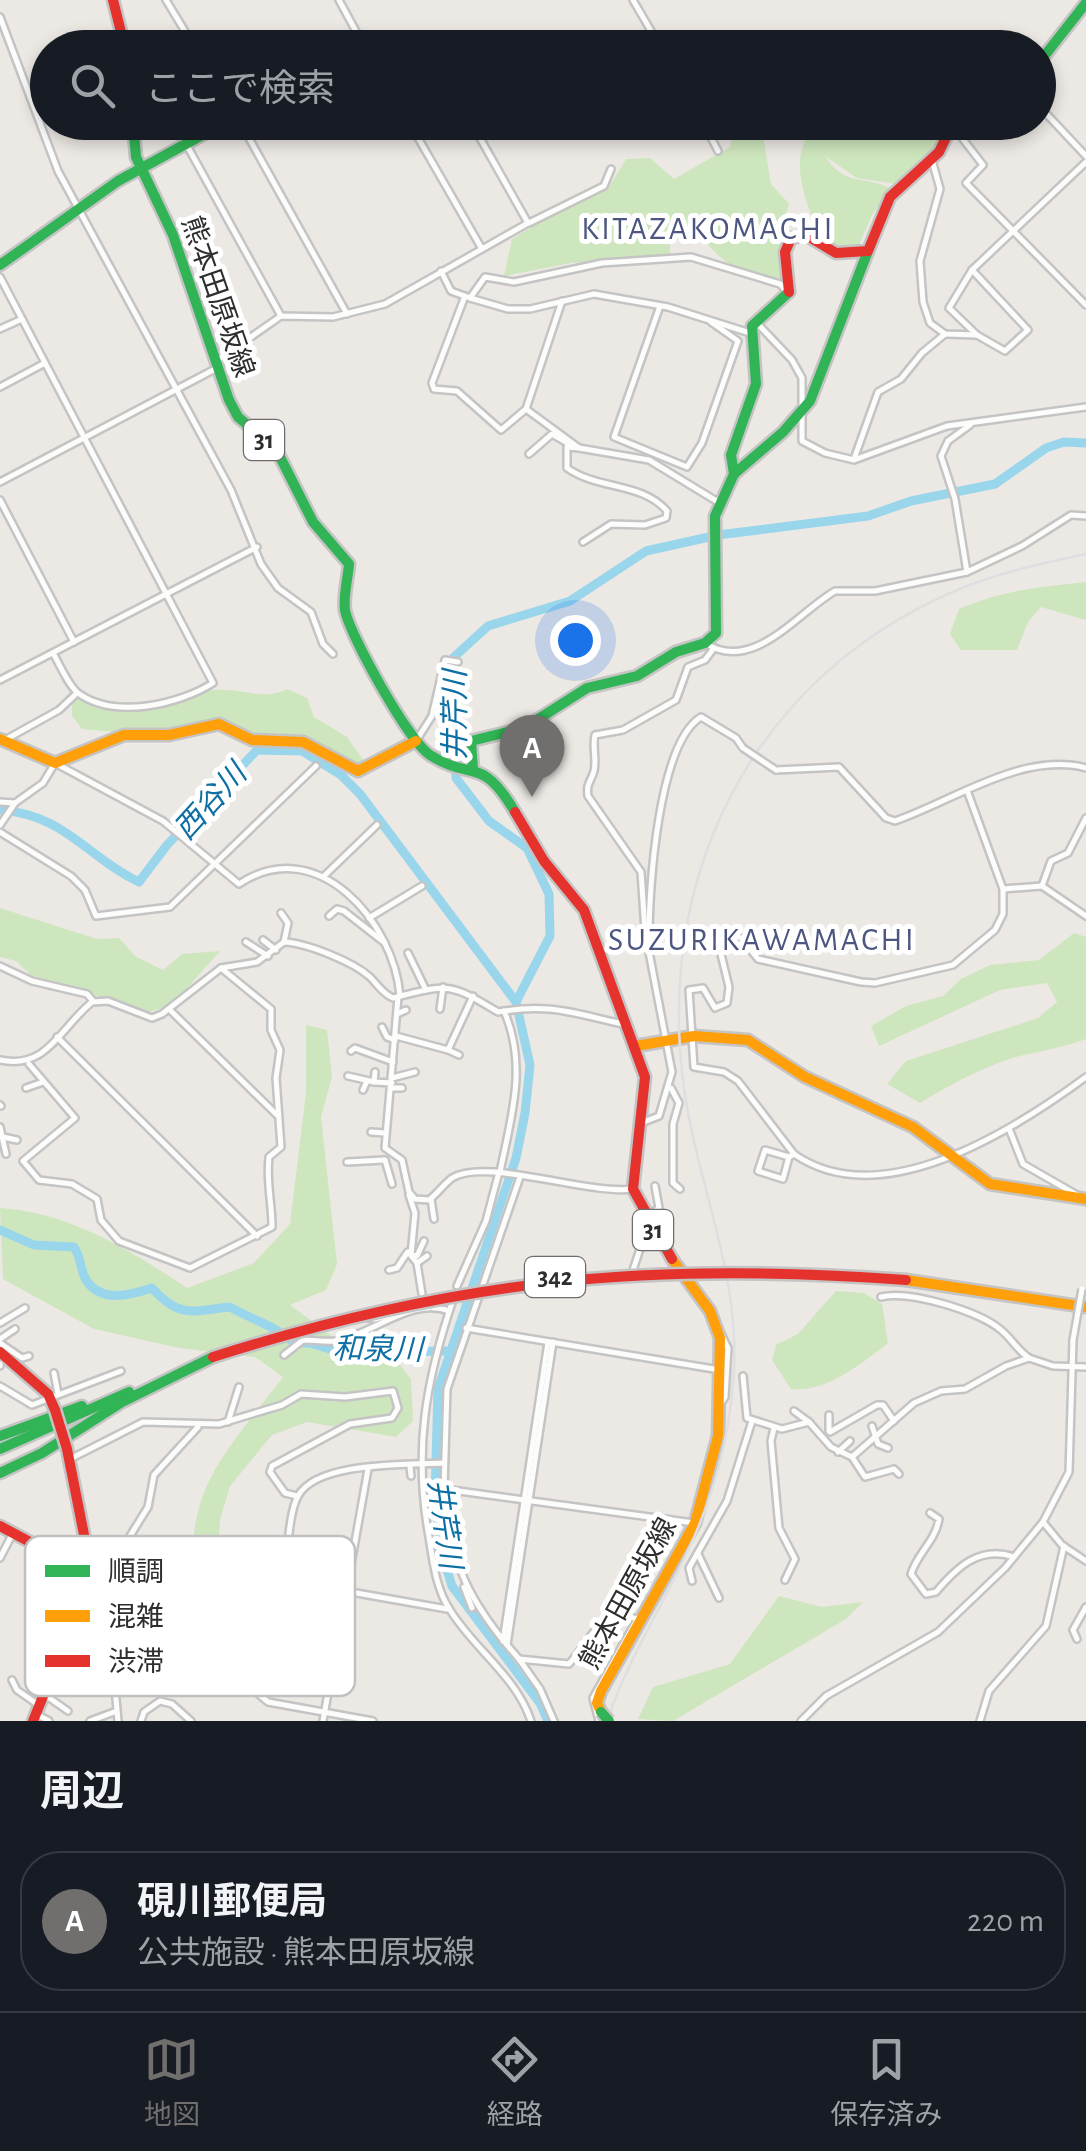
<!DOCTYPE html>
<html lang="ja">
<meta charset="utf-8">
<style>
:root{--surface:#171b24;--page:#20242c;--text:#f1f3f6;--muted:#9ea1a6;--line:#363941;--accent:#706f6e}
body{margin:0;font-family:"Alegreya Sans","Noto Sans JP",sans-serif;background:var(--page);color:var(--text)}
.you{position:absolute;left:575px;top:640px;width:35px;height:35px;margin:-25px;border:8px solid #fff;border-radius:50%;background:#1a73e8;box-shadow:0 0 0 15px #1a73e833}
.badge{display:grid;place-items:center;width:65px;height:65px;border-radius:50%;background:var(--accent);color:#fff;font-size:32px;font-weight:700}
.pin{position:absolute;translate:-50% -82px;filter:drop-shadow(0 2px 5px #0008)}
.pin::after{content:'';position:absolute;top:52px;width:35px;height:30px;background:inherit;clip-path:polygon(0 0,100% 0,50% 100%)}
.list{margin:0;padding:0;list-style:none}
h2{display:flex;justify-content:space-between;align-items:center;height:130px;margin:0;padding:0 40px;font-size:42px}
h2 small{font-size:32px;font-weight:400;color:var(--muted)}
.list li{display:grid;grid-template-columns:65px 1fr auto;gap:30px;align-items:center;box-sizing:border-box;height:140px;margin:0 20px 20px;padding:0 20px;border:2px solid var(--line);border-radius:40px}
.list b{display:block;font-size:38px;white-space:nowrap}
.list p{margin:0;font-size:32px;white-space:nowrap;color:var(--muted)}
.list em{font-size:32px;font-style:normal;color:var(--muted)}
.icon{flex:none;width:55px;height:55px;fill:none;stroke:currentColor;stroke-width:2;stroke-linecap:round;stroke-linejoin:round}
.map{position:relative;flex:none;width:1086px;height:1721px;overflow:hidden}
.search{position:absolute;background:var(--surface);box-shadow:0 5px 15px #0003;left:30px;right:30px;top:30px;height:110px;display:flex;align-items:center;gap:25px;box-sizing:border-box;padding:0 35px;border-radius:55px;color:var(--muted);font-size:38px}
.sheet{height:290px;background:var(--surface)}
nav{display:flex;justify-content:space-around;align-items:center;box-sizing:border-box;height:140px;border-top:2px solid var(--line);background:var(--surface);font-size:28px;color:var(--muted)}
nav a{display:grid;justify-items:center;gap:5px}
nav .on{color:var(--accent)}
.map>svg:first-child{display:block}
</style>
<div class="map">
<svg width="1086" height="1721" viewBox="0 0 1086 1721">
<rect width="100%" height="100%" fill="#ece8e4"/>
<g fill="#cee6be">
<path d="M947 122 952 125 938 152 896 184 857 178 825 156C846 189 866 174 891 189L872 215 859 245 829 246C813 230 795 177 801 153 803 142 810 135 811 123Z"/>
<path d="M736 123H761L771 184 789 204 779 238 789 283C771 276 740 272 725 261 704 245 701 226 670 232V255L571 263 504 276 512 239 584 196 608 189 626 159 650 158 674 179 730 147Z"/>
<path d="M1086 582V620L1041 607 1028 622 1017 650H961L950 634 959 609C1002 590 1040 587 1086 582Z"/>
<path d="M287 689 307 698 314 717 347 737 368 767 360 771 322 746 263 739 228 727 174 737 82 729 72 716V699L81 692C146 718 169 687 227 690 251 691 264 700 287 689Z"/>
<path d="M0 908 97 939 119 938 135 956 163 970 182 954 220 951 172 1005 148 1012 31 975 16 961 0 957Z"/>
<path d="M1074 933 1086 937V1039C1062 1048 1040 1051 1016 1057 983 1067 949 1085 920 1103L887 1084 906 1061 1038 1018 1057 1002 1047 983 1000 990 879 1046 871 1026 906 1006 943 996 961 979 990 965 1039 960Z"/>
<path d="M306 1025 327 1030 332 1077 321 1117 337 1264 326 1290 290 1305 357 1355 393 1356 411 1379 413 1421 396 1437 307 1422 272 1435 230 1486 220 1520 215 1600 195 1610C182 1491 215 1466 283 1377L255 1357 179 1348 94 1329 3 1279 0 1208C69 1212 132 1251 187 1288L254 1263 290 1224 306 1093Z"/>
<path d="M836 1291 864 1293 882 1304 888 1343C861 1364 826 1393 791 1389L772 1360 776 1345 798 1334Z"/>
<path d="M779 1596 822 1607 863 1602 846 1619 673 1721 638 1719 653 1687 730 1664Z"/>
</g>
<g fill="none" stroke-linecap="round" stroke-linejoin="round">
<g stroke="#99d6ec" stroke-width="9">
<path d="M0 810C66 815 85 856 139 882L167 845 257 750 302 751 341 775 360 794 516 1002"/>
<path d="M0 1230 34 1245 74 1247C81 1257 80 1268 85 1278 99 1304 131 1295 152 1288 180 1319 192 1311 230 1307 252 1320 275 1325 294 1343H310L343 1353 446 1351"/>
<path d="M548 1721 540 1703 452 1586 442 1554 435 1497 438 1389 516 1158 525 1113 530 1065 516 1002 550 936 549 894 527 848 489 821 456 778 454 657 488 626 570 601 646 551 718 535 868 516 911 501 995 484 1046 448 1064 442 1086 443"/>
</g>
<defs>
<g id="street">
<path d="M166 0 195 48"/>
<path d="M339 0 365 48"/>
<path d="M633 0 661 48"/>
<path d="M0 17 58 171 231 490 261 564 278 588 311 612 323 644 333 654"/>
<path d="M1038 105 1086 156"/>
<path d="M174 122 281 316"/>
<path d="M240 122 347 314"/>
<path d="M409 122 482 249"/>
<path d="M703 122 718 151"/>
<path d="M952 125 983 165 966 183 1086 305"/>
<path d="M932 160 940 189 920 261 923 302 930 323 945 334 977 335 1005 351 1028 330 972 270"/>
<path d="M529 223 604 186 611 169"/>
<path d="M441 271 451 291 470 298 485 277 514 282 602 263 691 257 780 284 789 294"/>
<path d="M0 277 213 683C180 704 115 720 78 693 68 685 60 665 53 653"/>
<path d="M465 296 432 383 434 389 457 391 501 430 526 409 562 301"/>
<path d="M470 298 508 309H530L594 294 668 307 750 333"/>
<path d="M660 306 614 437 687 467 702 443 738 341 711 322"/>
<path d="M755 321 792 360 802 378V441L825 453 854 460 947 426 1086 407"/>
<path d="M0 329 22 319"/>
<path d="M977 335 949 308 972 270 1086 162"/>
<path d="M215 362 281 316 333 317 385 304 528 223 471 122"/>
<path d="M0 387 45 363"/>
<path d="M526 409 579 448 649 460 718 502"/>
<path d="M579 448 567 447V468C598 490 642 482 667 511L666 518 645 525 611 524 583 542"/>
<path d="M529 454 552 434 571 445"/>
<path d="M854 459 878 392 901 379 922 353 945 334"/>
<path d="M0 482 217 368"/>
<path d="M0 500 74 642"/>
<path d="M967 572 955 499 941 456 948 441 970 425"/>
<path d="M705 643C753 674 797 613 835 591H875L967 572 1022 546 1071 515 1086 516"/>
<path d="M0 680 257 547"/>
<path d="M3 741 59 710 77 693"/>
<path d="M416 741 432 716 445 660 458 662"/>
<path d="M776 770 839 767 886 818 895 821C953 801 1023 751 1086 768"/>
<path d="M968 793 1003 889V914L995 930 953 965 875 983 861 982 758 959 741 938 726 933 719 946 729 987 727 1003 715 1008 703 988 689 990 694 1067 724 1072 738 1081 794 1154C882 1215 1014 1130 1086 1077"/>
<path d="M0 802 15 803"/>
<path d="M0 825 15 803 43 783 55 763 163 821 239 884C317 832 394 922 400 996"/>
<path d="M0 832 71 876 85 890 96 916 170 907 316 766"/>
<path d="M323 877 377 825"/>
<path d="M1042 886 1051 861 1068 853 1086 818"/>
<path d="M1003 889 1042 886 1086 916"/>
<path d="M281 913 288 923 284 942"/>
<path d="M329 916 337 909 344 911 385 943"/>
<path d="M369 918 422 886"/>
<path d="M649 937C649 889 658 743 701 717L736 738 743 748"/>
<path d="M263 940 276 950"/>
<path d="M246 942 268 956"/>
<path d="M408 953 426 990"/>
<path d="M0 966 32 981 87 994 93 1001"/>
<path d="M398 997 385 1148 402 1160 409 1192 415 1199 429 1200C437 1194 444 1184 452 1178 485 1157 587 1195 633 1189"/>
<path d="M169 1009 277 1115"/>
<path d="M440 1009 443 987"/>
<path d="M397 1014 406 1010"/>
<path d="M382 1027 387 1037 395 1040"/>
<path d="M396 1036 448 1050 473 996"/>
<path d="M57 1037 257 1236"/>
<path d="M448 1050 459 1055"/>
<path d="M351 1051 355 1048 393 1062"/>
<path d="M0 1060C47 1070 59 1029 92 1002L108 1001 152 1018 162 1014 221 968 257 962 284 942C306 943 352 961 370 977 378 985 382 993 393 998 448 984 449 982 498 1012 549 1003 573 1013 623 1024"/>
<path d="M29 1064 75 1118 23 1161 39 1180 72 1184 97 1199 101 1220 119 1241 190 1268 272 1227C272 1201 266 1183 269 1157L281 1147 276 1078 280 1050 271 1030V1009L221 968"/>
<path d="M375 1072 374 1082 392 1083"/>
<path d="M348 1076 374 1082"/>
<path d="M392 1078 415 1072"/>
<path d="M26 1088 43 1082"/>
<path d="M391 1088H402"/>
<path d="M671 1088 679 1103 673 1124V1183L680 1189"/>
<path d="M363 1090 367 1081"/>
<path d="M0 1105 1 1106"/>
<path d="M641 1123 659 1116 672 1072 645 931 641 872 588 796C586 783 591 782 594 771 597 760 592 746 595 735L623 730 676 700 688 667 705 660 714 648"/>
<path d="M0 1127 6 1154"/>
<path d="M1010 1131 1023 1164 1084 1199"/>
<path d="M371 1132 385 1133"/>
<path d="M3 1137 17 1140"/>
<path d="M789 1157 783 1179 758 1171 765 1150 789 1157 794 1154"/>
<path d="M385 1160 392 1184"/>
<path d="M347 1162 384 1160"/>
<path d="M500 1172C511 1117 528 1066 504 1011"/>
<path d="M520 1177 447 1389 444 1489 694 1523"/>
<path d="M409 1195 415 1213 411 1255 417 1256 424 1241"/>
<path d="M431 1199 434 1219"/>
<path d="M650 1215 659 1208 655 1186"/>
<path d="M408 1252 417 1263 422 1294"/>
<path d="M417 1263 427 1256"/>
<path d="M389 1270 397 1268 407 1253"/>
<path d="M633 1270 642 1243 655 1233"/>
<path d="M457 1286 486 1221 499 1172"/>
<path d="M454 1297C426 1379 413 1450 429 1537 433 1562 436 1589 450 1610 474 1649 516 1676 531 1721"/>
<path d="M881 1297C909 1290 979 1311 1001 1330 1012 1339 1017 1350 1029 1358"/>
<path d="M362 1317 375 1319 403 1311"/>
<path d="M0 1323 25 1308"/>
<path d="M466 1328 720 1370"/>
<path d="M719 1330 728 1348 725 1397 721 1403"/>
<path d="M0 1339 15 1329"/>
<path d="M0 1343 22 1358 29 1356"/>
<path d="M284 1355 303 1340C313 1340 325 1342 335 1341 372 1335 412 1296 449 1311"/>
<path d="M0 1364V1366"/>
<path d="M54 1373 58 1394"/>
<path d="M743 1376 747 1418 782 1429 809 1422 831 1447 852 1457 914 1403 941 1391 965 1389 1006 1366 1029 1358 1053 1366 1086 1367"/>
<path d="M0 1386 32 1405 121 1371"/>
<path d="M794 1411 809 1422"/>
<path d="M829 1415V1431"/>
<path d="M228 1422 239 1387"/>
<path d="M872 1426 878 1444 888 1448"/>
<path d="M774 1428 771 1441 779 1528 795 1559 785 1580"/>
<path d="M830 1432 877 1405H883L894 1421"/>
<path d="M838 1452 850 1441"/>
<path d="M852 1457 865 1477 894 1469 899 1474"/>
<path d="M70 1459 143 1422 219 1424 282 1405 301 1394 345 1397 393 1391 398 1408 392 1418 350 1424 272 1466 270 1472 285 1493 297 1496"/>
<path d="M443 1463C407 1465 317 1461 298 1496 288 1514 288 1558 283 1580L447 1609"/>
<path d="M410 1466 411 1476"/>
<path d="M444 1489C449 1563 471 1605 519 1659"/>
<path d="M930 1513 939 1519C935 1542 918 1552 911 1574L926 1594 936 1592C957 1567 980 1545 1014 1557"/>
<path d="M1043 1522 1062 1545 1086 1561"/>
<path d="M698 1554 719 1598"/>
<path d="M0 1558 13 1533"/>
<path d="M286 1566 225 1559 220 1581 231 1599 226 1619 243 1633 236 1686 250 1687 268 1702 373 1721"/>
<path d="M92 1575C110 1593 161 1617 144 1649 136 1663 122 1672 115 1688L118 1721"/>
<path d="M692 1581 689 1568 727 1501 752 1421"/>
<path d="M464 1587 472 1608"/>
<path d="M106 1589 118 1570 117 1557 148 1507 154 1475 198 1427"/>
<path d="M1077 1639 1073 1630 1086 1607"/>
<path d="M49 1641 62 1647"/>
<path d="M503 1641 548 1342"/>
<path d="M507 1645 553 1342"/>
<path d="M63 1652 79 1653"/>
<path d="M12 1680 17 1690 40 1706"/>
<path d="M45 1695 68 1711"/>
<path d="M36 1714 49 1721"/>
<path d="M90 1721 114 1712"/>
<path d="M141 1721 144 1712 160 1701 172 1704 191 1721"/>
<path d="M323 1721 368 1469"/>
<path d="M554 1721 540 1689 519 1659 569 1664C590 1641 601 1605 640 1620"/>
<path d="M599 1721 593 1698 638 1618"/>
<path d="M801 1721 826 1696 938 1632 1005 1568 1043 1522 1069 1472 1073 1340"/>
<path d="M980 1721 989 1691 1046 1626 1064 1546"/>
</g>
<g id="fast">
<path d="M1038 64 1086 3"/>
<path d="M133 122 136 157 173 235 229 400 238 417 276 449 313 522 349 564C348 578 343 596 345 610 349 634 409 742 430 755 472 782 481 754 515 812"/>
<path d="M946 122H962"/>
<path d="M0 265 118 181 226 122"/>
<path d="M734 474 783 432 810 401 868 251"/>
<path d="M473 769 471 741 524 728 587 688 637 676 676 652 705 643 716 633 715 516 734 474 731 455 756 384 752 326 789 292"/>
<path d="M0 1436 82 1406"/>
<path d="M0 1449 129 1392"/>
<path d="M0 1473 42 1453 122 1402 213 1357"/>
</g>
<g id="slow">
<path d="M0 739 55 763 124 735H169L219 724 252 740 303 742 358 771 416 741"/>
<path d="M636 1046 694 1036 748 1040 805 1077 913 1127 990 1184 1086 1199"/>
<path d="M906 1280 1086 1307"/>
<path d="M601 1712 597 1703 601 1691 695 1523 718 1436 720 1338 710 1311 672 1259"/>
</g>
<g id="jam">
<path d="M113 0 125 48"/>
<path d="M789 292 785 252 791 238 806 235 836 253 868 251 890 197 939 152 952 125"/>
<path d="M515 812 544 861 584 910 645 1077 633 1189 672 1259"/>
<path d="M0 1352 48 1394 55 1410"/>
<path d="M0 1526 92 1575"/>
<path d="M33 1721 92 1575 67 1449"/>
</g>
</defs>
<use href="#street" stroke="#c5c4c5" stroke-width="10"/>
<use href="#fast" stroke="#c5c4c5" stroke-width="15"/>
<use href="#slow" stroke="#c5c4c5" stroke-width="15"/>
<use href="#jam" stroke="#c5c4c5" stroke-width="15"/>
<use href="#street" stroke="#fcfcfb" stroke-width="5"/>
<use href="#fast" stroke="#30b455" stroke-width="10"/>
<use href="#slow" stroke="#ff9f0a" stroke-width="10"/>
<use href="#jam" stroke="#e5322d" stroke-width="10"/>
<path stroke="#dfdfe1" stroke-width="2.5" d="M607 1721C628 1658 664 1604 691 1544 716 1489 731 1430 734 1369 739 1271 697 1183 684 1088 655 877 751 682 948 594 992 574 1039 564 1086 554"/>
<defs>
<g id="street-bridge">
<path d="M743 748 776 770"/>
<path d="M1073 1340 1082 1289"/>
</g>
<path id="fast-bridge" d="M601 1712 609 1721"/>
<g id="jam-bridge">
<path d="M213 1357C458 1279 650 1261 906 1280"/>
<path d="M55 1410 67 1449"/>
</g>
</defs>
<use href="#street-bridge" stroke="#c5c4c5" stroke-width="10" stroke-linecap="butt"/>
<use href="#fast-bridge" stroke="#c5c4c5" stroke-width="15" stroke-linecap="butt"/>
<use href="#jam-bridge" stroke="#c5c4c5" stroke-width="15" stroke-linecap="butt"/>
<use href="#street-bridge" stroke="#fcfcfb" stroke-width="5"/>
<use href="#fast-bridge" stroke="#30b455" stroke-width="10"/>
<use href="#jam-bridge" stroke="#e5322d" stroke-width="10"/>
</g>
<g text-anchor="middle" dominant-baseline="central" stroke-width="10" stroke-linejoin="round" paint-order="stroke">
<g fill="#fff" stroke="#6d6d6d" stroke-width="2.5">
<rect x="244" y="420" width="40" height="40" rx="8"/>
<rect x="633" y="1210" width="40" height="40" rx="8"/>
<rect x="525" y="1257" width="60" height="40" rx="8"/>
</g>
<g font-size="25" font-weight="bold" fill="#2e2e2e">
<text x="264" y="440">31</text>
<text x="653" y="1230">31</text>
<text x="555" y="1277">342</text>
</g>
<g font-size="28" fill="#2e2e2e" stroke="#fff">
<text transform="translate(217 297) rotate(71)">熊本田原坂線</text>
<text transform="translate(629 1594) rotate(-61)">熊本田原坂線</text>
</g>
<g font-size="30" font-style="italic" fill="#0d6fa3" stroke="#fff">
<text transform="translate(456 715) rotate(-90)">井芹川</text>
<text transform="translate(211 802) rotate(-48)">西谷川</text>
<text transform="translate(378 1350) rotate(1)">和泉川</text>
<text transform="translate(444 1524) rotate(82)">井芹川</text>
</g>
<g font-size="32" letter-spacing="2.5" fill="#4d5680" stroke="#fff">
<text x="708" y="229">KITAZAKOMACHI</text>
<text x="762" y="940">SUZURIKAWAMACHI</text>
</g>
</g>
<rect x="25" y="1536" width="330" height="160" rx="15" fill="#fff" stroke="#c0c0c0" stroke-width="2.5"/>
<rect x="45" y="1565" width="45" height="12" fill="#30b455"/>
<rect x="45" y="1610" width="45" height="12" fill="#ff9f0a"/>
<rect x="45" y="1655" width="45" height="12" fill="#e5322d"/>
<g font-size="28" fill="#2e2e2e">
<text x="108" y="1581">順調</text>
<text x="108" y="1626">混雑</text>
<text x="108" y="1671">渋滞</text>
</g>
</svg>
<div class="you"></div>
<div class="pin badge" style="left:532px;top:797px">A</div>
<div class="search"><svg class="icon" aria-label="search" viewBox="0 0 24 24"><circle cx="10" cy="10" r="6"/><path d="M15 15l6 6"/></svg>ここで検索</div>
</div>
<section class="sheet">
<h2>周辺<small></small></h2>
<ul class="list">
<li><span class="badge">A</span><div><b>硯川郵便局</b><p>公共施設 · 熊本田原坂線</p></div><em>220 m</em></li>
</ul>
</section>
<nav>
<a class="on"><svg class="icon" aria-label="map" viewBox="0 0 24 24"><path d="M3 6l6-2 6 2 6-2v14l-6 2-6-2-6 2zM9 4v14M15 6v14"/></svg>地図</a>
<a><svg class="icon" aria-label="directions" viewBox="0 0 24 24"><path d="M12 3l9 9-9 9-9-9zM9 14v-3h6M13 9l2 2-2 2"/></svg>経路</a>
<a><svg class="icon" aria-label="saved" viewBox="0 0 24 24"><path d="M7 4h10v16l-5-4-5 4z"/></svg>保存済み</a>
</nav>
